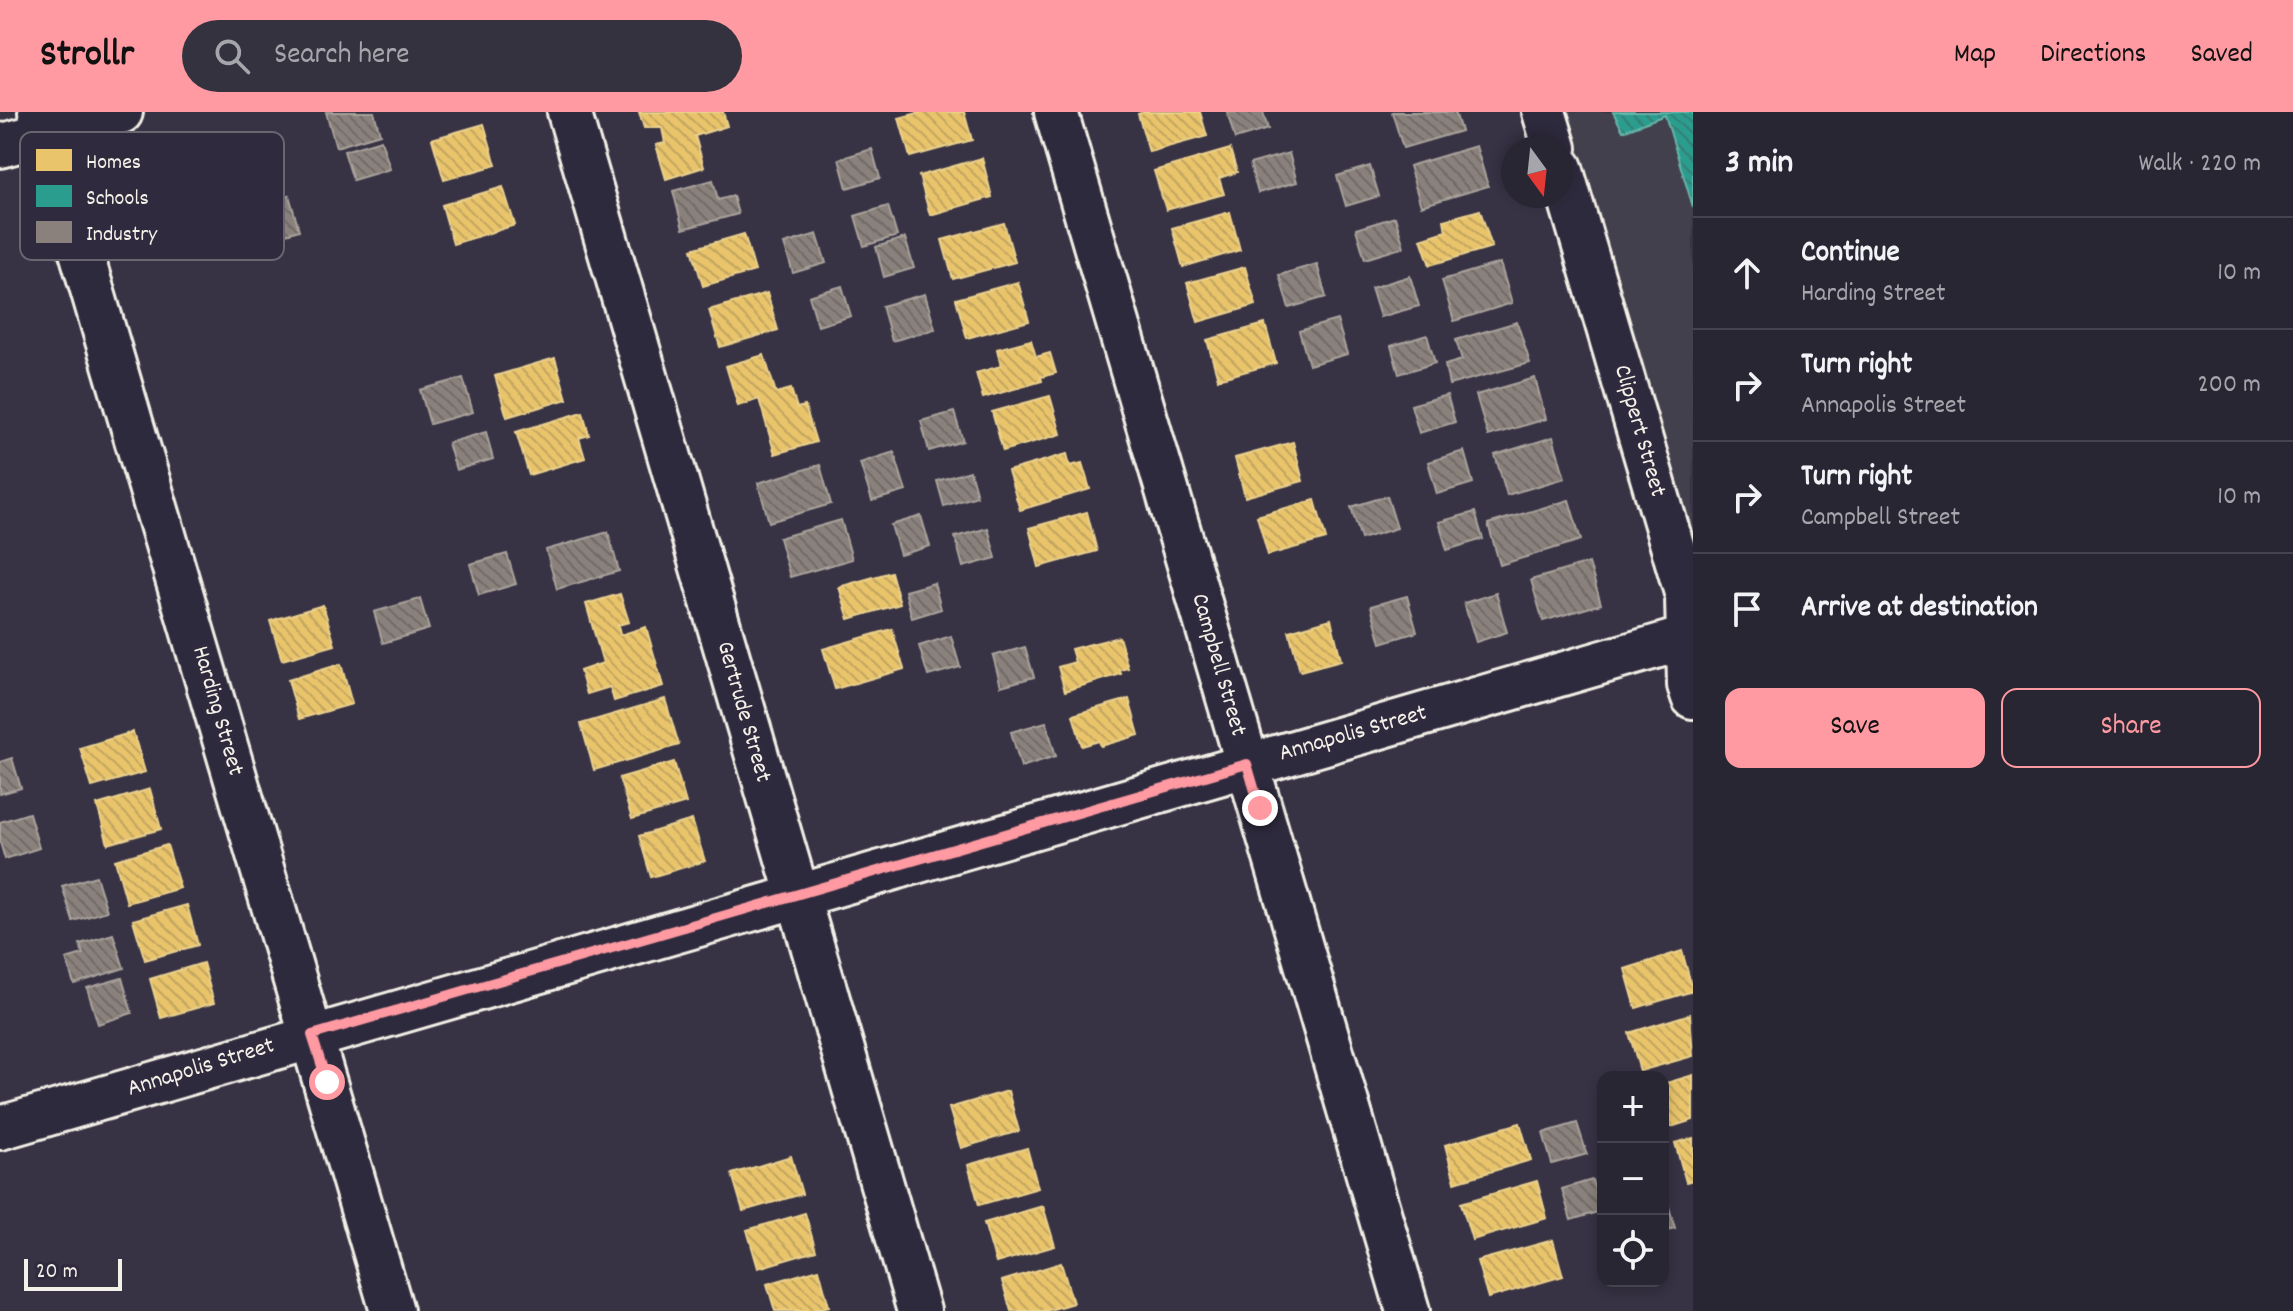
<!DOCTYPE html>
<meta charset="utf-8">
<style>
:root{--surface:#292633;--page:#35323f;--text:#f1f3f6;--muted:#a5a5ac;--line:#45434e;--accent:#ff9aa2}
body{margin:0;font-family:Dekko,sans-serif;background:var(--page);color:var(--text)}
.controls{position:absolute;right:24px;bottom:24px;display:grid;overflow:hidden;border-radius:16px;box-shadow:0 4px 12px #0003}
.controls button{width:72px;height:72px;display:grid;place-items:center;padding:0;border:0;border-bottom:2px solid var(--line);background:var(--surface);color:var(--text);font:40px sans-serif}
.compass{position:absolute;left:1501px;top:24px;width:72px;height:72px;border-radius:50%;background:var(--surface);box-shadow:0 4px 12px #0003;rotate:165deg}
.scale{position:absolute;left:24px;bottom:20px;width:98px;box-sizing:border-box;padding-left:8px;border:4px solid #f4f1e8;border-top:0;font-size:22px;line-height:28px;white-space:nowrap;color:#f4f1e8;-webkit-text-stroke:6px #2f2a3d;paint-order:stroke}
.stop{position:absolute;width:24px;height:24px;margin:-18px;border:6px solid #ff9aa2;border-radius:50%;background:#fff}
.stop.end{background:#ff9aa2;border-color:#fff;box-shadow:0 2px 8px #0008}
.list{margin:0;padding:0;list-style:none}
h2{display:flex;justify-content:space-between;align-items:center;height:104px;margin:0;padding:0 32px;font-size:34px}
h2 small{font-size:26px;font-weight:400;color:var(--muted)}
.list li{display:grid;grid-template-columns:52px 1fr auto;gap:24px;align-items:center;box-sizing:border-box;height:112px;padding:0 32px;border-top:2px solid var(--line)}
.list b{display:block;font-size:30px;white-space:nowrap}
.list p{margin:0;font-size:26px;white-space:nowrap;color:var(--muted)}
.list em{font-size:26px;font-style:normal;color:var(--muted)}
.actions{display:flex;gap:16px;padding:24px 32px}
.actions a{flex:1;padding:18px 0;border:2px solid var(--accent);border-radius:16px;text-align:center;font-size:28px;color:var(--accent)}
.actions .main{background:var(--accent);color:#111}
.icon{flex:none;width:44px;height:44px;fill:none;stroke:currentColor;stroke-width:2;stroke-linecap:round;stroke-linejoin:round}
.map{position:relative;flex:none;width:1693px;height:1199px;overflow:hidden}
header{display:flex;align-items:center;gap:48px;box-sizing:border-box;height:112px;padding:0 40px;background:var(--accent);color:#111}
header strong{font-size:38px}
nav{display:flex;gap:44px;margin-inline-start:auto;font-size:28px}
.search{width:560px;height:72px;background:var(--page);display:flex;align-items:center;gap:20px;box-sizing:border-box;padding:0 28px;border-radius:44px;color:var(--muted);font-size:30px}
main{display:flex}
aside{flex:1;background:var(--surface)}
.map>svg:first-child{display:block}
</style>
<header>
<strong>Strollr</strong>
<div class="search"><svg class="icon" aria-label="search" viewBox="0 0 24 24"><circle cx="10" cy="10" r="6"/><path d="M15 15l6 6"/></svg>Search here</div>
<nav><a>Map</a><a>Directions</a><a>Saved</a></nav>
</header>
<main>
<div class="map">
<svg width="1693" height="1199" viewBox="0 0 1693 1199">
<defs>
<pattern id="homes-back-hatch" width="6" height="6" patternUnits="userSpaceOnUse" patternTransform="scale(2)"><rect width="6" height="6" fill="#e9c46a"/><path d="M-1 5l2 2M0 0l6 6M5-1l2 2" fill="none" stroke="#c1a561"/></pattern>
<pattern id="schools-back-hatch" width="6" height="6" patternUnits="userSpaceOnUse" patternTransform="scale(2)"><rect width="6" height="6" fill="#2a9d8f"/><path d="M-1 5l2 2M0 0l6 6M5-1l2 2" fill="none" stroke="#357f75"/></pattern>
<pattern id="industry-back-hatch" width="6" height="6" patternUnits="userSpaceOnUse" patternTransform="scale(2)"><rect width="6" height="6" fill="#8a817c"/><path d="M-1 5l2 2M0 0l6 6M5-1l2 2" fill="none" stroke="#706a66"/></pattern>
</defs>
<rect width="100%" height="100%" fill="#373244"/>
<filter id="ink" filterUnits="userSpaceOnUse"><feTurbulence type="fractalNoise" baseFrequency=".0125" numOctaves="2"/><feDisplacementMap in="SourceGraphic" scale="16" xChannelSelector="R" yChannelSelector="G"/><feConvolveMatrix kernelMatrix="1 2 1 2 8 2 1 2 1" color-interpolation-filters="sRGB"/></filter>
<g filter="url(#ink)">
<path fill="#433f4e" d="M1564 0H1693V433Z"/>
<g fill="url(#homes-back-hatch)" stroke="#ecd290" stroke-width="2">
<path d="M639 0H723L727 14 695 24 704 55 666 67 656 33 665 31 662 16H644Z"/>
<path d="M922 0H964L972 28 910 45 899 6Z"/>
<path d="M1144 0H1200L1207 24 1149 40 1138 2Z"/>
<path d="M484 12 496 53 444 68 432 27Z"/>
<path d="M1230 37 1237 60 1219 66 1224 82 1166 98 1154 59Z"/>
<path d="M982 46 992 85 930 103 919 64Z"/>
<path d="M503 75 515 113 453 132 442 93Z"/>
<path d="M1480 98 1492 135 1430 153 1421 127 1446 119 1444 108Z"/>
<path d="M1230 100 1240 138 1183 155 1172 116Z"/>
<path d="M1004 111 1015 150 953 167 942 128Z"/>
<path d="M744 122 755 159 703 174 692 137Z"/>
<path d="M1245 155 1256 193 1198 210 1187 171Z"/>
<path d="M1018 170 1029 209 967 226 956 187Z"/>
<path d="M767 181 778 218 720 235 709 198Z"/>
<path d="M1265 212 1276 251 1218 267 1207 228Z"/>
<path d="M1031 228 1036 245 1050 241 1056 261 1041 265 1042 269 983 286 976 261 1001 254 997 237Z"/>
<path d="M764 243 776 281 791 277 797 296 805 294 816 330 775 342 759 287 738 294 726 254Z"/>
<path d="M555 246 567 287 507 305 495 264Z"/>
<path d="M1050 284 1061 322 1003 339 992 300Z"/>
<path d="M583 300 589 323 579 326 585 346 529 363 516 320Z"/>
<path d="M1293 330 1303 369 1245 385 1235 346Z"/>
<path d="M1067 342 1070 354 1082 351 1090 377 1020 398 1008 359Z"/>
<path d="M1315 388 1326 427 1268 443 1257 404Z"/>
<path d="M1087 400 1097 439 1039 455 1029 416Z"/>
<path d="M891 460 900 492 849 507 839 475Z"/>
<path d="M620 482 629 510 618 513 620 523 646 515 663 574 614 589 610 575 587 582 580 559 603 551 586 492Z"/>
<path d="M323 493 335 533 282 548 270 509Z"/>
<path d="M1331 507 1341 548 1300 559 1289 519Z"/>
<path d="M892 517 904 557 835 577 823 537Z"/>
<path d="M1119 525 1128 556 1120 558 1121 562 1065 579 1058 555 1075 550 1071 537Z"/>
<path d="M341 552 352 592 299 607 288 568Z"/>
<path d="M665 587 679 633 594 658 581 612Z"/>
<path d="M1129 587 1139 623 1101 634 1099 629 1082 634 1073 603Z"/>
<path d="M133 620 145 660 92 675 80 636Z"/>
<path d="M674 650 686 691 632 707 619 666Z"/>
<path d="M150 677 161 717 108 732 97 693Z"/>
<path d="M692 708 705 749 651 765 639 724Z"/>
<path d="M167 733 180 776 127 791 115 748Z"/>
<path d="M187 793 198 833 145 848 133 808Z"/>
<path d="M1682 839 1693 879 1636 896 1625 857Z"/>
<path d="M203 851 214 891 161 906 150 867Z"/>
<path d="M1690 902 1693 944 1640 959 1629 921Z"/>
<path d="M1693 963V1008L1671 1015 1663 989V972Z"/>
<path d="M1008 979 1019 1019 961 1036 949 996Z"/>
<path d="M1520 1011 1531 1048 1455 1070 1445 1033Z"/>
<path d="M1693 1026V1068L1686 1070 1675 1031Z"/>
<path d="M1027 1036 1038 1076 979 1093 968 1053Z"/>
<path d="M791 1044 802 1082 743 1099 732 1062Z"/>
<path d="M1537 1069 1547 1106 1472 1128 1461 1091Z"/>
<path d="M1043 1094 1055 1134 996 1151 984 1111Z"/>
<path d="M805 1101 816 1139 758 1156 747 1118Z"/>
<path d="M1553 1128 1563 1164 1488 1186 1477 1149Z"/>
<path d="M1061 1151 1073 1191 1046 1199H1011L1002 1169Z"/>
<path d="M819 1157 829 1194 811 1199H775L767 1172Z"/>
</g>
<path fill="url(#schools-back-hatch)" stroke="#67b6aa" stroke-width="2" d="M1613 0H1693V95L1665 3 1623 19Z"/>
<g fill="url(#industry-back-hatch)" stroke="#aaa39c" stroke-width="2">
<path d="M326 0H374L380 22 336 35Z"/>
<path d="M1227 0H1263L1268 17 1235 27Z"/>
<path d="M1392 0H1455L1461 19 1403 36Z"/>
<path d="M381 28 390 57 353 68 344 39Z"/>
<path d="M1476 34 1488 74 1421 94 1409 54Z"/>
<path d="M872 37 880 66 847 76 839 47Z"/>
<path d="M1289 41 1297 70 1258 81 1250 52Z"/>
<path d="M1370 54 1379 84 1346 94 1337 64Z"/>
<path d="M713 68 718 88 733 84 738 102 683 117 673 79Z"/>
<path d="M289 83 299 118 263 129 253 94Z"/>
<path d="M888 94 897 124 864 134 855 104Z"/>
<path d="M1395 105 1404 135 1365 147 1356 117Z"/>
<path d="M817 122 826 151 793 161 784 132Z"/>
<path d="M905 126 914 156 884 165 876 135Z"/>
<path d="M1500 151 1512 191 1454 209 1442 168Z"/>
<path d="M1317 152 1326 185 1289 196 1279 163Z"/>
<path d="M1410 164 1419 194 1380 205 1371 176Z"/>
<path d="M842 174 851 204 818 214 809 184Z"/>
<path d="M925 182 935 217 892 229 882 194Z"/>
<path d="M1337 208 1347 242 1309 253 1299 219Z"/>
<path d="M1517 210 1530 251 1449 273 1445 253 1462 248 1456 228Z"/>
<path d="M1427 223 1435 251 1399 262 1391 234Z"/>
<path d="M463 266 473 300 430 312 420 278Z"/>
<path d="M1535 266 1546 307 1488 324 1476 283Z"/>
<path d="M1447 283 1455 310 1419 321 1411 293Z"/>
<path d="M954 300 963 329 929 339 921 309Z"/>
<path d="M486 320 493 347 456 358 448 331Z"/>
<path d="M1553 325 1565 366 1507 383 1495 343Z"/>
<path d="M1464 339 1473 371 1437 382 1428 350Z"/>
<path d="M894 340 906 379 872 389 860 351Z"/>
<path d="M820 353 831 392 769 410 758 371Z"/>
<path d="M970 359 977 384 944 394 937 369Z"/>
<path d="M1387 384 1397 416 1361 427 1351 395Z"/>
<path d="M1569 388 1581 428 1500 453 1488 412Z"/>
<path d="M1475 400 1483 427 1447 438 1439 410Z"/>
<path d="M921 404 930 434 900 443 891 413Z"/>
<path d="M841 408 852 447 790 465 779 426Z"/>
<path d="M988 416 996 446 963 455 955 425Z"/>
<path d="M608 420 619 459 557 477 546 438Z"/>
<path d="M507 442 516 472 479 483 470 452Z"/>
<path d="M1589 451 1601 492 1543 509 1531 468Z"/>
<path d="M934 471 941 497 912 506 905 479Z"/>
<path d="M1496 481 1507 520 1476 530 1464 491Z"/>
<path d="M1407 484 1417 520 1381 531 1371 494Z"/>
<path d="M420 487 429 517 383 531 374 500Z"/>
<path d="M951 524 960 555 928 564 919 534Z"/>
<path d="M1025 535 1034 565 1001 574 993 544Z"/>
<path d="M1046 610 1056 644 1021 655 1011 620Z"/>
<path d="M12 646 21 676 0 682V650Z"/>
<path d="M29 701 39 736 5 747 0 730V710Z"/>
<path d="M96 764 107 799 73 809 62 774Z"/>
<path d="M113 822 124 856 74 872 66 847 83 842 80 832Z"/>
<path d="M122 866 132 901 98 912 87 876Z"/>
<path d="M1577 1011 1587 1042 1552 1052 1543 1021Z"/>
<path d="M1592 1068 1601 1099 1571 1108 1562 1077Z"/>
<path d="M1666 1085 1675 1116 1663 1119V1086Z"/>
</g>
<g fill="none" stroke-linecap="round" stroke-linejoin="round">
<defs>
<g id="minor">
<path d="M40 0 392 1199"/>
<path d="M569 0 919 1199"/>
<path d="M1056 0 1408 1199"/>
<path d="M1544 0 1555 36"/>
<path d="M0 34 121 0"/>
<path d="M1561 56 1687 484 1689 573 1693 585"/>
<path d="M0 1016 1693 524"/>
</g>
</defs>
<use href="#minor" stroke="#f4f1e8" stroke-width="48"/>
<use href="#minor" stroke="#2f2a3d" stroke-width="42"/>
</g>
</g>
<g fill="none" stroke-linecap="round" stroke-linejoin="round" filter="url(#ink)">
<path stroke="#ff9aa2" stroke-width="10" d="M327 970 312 923 1247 652 1260 696"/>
</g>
<g text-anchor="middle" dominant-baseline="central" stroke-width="8" stroke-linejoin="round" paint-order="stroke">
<g font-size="24" fill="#f4f1e8" stroke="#2f2a3d">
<text transform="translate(1639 319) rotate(74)">Clippert Street</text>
<text transform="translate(1218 553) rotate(74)">Campbell Street</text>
<text transform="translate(217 599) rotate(74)">Harding Street</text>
<text transform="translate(743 600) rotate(74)">Gertrude Street</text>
<text transform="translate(1353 622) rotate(-16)">Annapolis Street</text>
<text transform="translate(201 956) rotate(-17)">Annapolis Street</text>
</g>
</g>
<rect x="20" y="20" width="264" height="128" rx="12" fill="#2f2a3d" stroke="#6a6670" stroke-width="2"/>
<rect x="36" y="37" width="36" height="22" fill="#e9c46a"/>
<rect x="36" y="73" width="36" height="22" fill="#2a9d8f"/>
<rect x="36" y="109" width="36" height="22" fill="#8a817c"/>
<g font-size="22" fill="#f4f1e8">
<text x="86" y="56">Homes</text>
<text x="86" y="92">Schools</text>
<text x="86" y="128">Industry</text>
</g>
</svg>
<div class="controls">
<button>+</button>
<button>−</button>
<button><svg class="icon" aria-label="locate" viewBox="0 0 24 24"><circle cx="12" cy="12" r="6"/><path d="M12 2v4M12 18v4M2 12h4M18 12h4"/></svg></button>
</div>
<svg class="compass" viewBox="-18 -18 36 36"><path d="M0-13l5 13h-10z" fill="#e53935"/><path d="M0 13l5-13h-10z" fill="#a5a5ac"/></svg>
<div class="scale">20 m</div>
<div class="stop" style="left:327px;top:970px"></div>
<div class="stop end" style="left:1260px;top:696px"></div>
</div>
<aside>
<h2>3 min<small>Walk · 220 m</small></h2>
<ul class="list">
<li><svg class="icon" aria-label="ahead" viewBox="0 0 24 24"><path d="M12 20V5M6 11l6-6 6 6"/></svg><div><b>Continue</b><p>Harding Street</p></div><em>10 m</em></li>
<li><svg class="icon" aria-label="right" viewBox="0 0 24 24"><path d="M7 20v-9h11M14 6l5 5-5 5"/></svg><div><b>Turn right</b><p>Annapolis Street</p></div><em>200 m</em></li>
<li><svg class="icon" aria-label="right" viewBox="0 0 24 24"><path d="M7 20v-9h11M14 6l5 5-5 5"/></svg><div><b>Turn right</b><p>Campbell Street</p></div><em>10 m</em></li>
<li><svg class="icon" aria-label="arrive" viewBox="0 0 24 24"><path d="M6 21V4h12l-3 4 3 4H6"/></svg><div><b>Arrive at destination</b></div></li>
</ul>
<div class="actions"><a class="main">Save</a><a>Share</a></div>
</aside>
</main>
